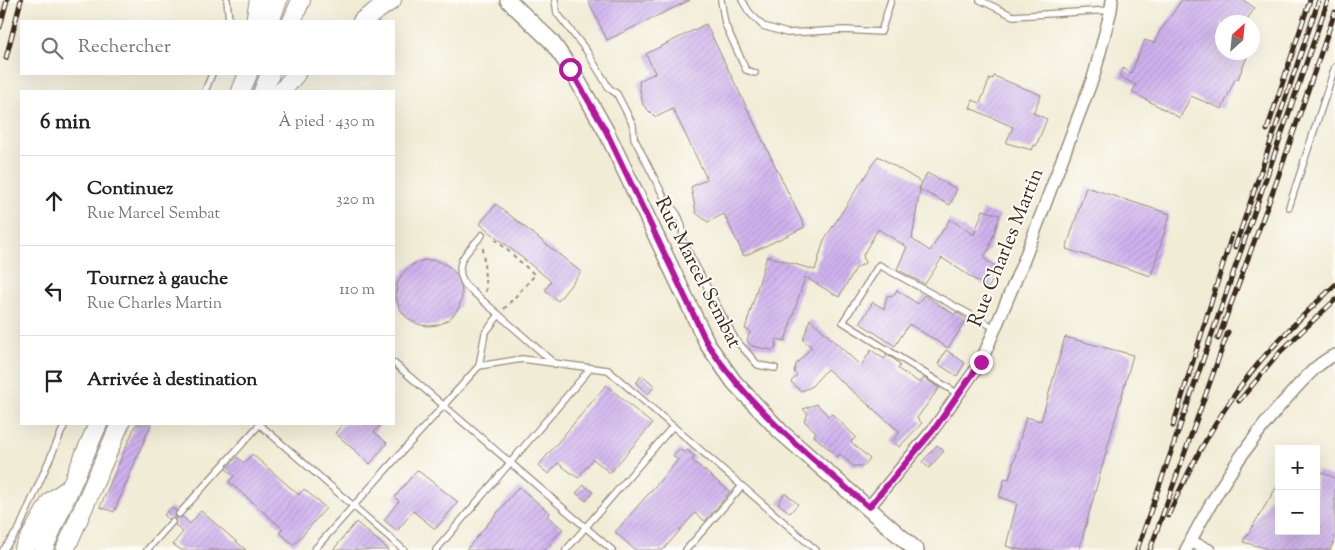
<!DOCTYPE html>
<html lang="fr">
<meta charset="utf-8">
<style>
:root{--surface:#fff;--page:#f6f6f6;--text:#222;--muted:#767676;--line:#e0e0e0}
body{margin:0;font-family:"Sorts Mill Goudy",serif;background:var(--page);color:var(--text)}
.controls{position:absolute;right:15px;bottom:15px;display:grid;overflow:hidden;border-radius:0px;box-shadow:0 5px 20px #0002}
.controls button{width:45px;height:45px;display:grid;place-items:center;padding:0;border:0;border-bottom:1px solid var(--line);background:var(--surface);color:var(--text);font:25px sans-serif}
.compass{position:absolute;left:1215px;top:15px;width:45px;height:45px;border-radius:50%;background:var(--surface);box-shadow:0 5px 20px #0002;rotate:27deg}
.stop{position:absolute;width:15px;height:15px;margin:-11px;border:4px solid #b5179e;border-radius:50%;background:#fff}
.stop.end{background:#b5179e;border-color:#fff;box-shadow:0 1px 5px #0008}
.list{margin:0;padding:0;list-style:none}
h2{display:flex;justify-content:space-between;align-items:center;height:65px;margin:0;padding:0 20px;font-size:21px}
h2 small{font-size:16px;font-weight:400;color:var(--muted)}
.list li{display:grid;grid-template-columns:32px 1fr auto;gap:15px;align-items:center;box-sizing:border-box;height:90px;padding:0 20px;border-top:1px solid var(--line)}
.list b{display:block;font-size:19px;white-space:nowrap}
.list p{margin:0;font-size:16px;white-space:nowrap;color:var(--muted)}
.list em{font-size:16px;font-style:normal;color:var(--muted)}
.icon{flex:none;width:28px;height:28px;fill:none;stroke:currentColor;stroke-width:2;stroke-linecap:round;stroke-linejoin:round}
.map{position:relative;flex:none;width:1335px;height:550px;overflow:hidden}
.search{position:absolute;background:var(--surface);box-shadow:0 5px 20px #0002;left:20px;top:20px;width:375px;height:55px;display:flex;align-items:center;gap:12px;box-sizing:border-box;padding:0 18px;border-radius:0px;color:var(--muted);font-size:19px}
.panel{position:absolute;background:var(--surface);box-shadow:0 5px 20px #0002;left:20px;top:90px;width:375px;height:335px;border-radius:0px}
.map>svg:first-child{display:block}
</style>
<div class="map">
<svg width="1335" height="550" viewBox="0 0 1335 550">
<defs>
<pattern id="building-hatch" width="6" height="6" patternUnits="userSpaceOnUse" patternTransform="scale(1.25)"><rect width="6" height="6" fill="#ceb1ee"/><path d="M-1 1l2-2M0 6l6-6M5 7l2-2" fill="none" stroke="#b298cc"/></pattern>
</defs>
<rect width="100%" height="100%" fill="#fdfcf7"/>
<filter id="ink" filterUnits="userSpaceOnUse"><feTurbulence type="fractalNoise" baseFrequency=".02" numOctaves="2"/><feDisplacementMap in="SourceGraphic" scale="10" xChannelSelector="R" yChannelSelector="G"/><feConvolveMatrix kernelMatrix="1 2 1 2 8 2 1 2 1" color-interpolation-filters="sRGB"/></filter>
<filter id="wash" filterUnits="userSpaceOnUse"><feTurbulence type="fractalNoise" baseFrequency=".0096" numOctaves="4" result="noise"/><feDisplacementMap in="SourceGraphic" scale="20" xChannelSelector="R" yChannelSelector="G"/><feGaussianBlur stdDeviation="1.12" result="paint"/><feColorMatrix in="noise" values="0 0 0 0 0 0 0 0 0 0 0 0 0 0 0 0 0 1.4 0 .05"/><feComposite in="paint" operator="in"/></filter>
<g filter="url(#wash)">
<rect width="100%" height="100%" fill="#f1ecd5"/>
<g id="blocks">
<g fill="url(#building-hatch)">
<path d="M588 0H690L607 40Z"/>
<path d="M1182 0H1243L1255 8 1245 22H1222V52H1249L1238 79H1235L1222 109 1191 96 1180 118 1132 92 1136 85 1119 76 1123 68 1131 73 1145 40 1154 43 1160 31Z"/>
<path d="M706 24 805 227 744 256 724 214 708 222 696 213 691 187 707 179 673 109 656 117 653 115 643 105 640 90 639 81 655 73 646 54Z"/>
<path d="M994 76 1041 95 1033 113 1047 119 1036 146 1034 145 1032 150 1006 143 1013 127 970 108 973 100 980 103 990 78 993 79Z"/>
<path d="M878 156 921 182 912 239 930 251 950 219 974 235 983 210 1000 215 989 249 983 258 1000 269 988 288 942 258 925 284 897 269 907 247 878 229 863 255 865 263 856 268 839 297 805 277 785 341 777 339 775 349 771 350 752 346 747 341 750 331 745 329 767 256 815 270 824 240Z"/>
<path d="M927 173 957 189 950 205 919 189Z"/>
<path d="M1086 187 1170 214 1151 276 1066 249Z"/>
<path d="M496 204 581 272 558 301 545 290 551 281 480 224Z"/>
<circle cx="429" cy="293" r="33"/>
<path d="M897 290 918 304 924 295 955 315 956 312 967 319 948 348 909 324 895 346 860 323 873 302 884 309 887 296 894 295Z"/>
<path d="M810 319 861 366 871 350 884 359 887 355 894 359 900 365 898 369 920 383 924 378 939 388 917 418 922 423 899 447 893 441 900 432 827 369 811 387 801 391 791 382 797 375 794 372 796 364 812 347 803 340Z"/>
<path d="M1065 337 1133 355 1079 550H1021L1006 546 1017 503 999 497 1005 478 1009 479 1026 417 1041 421Z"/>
<path d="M946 350 965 363 957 376 938 364Z"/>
<path d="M642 375 655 386 648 394 636 383Z"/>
<path d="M606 385 652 424 610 473 593 459 578 478 558 463 549 474 538 466Z"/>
<path d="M817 404 829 417 832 414 856 437 851 442 870 459 864 466H853L840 454 838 457 814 436 816 432 804 421 808 414 803 409Z"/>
<path d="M136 424H151L114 512 100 507Z"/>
<path d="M343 424H381L374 432 387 443 370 464 335 433Z"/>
<path d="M937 445 944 451 929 468 922 462Z"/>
<path d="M679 449 684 453 687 450 695 457 692 460 730 492 705 521 695 513 663 550H635L615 532 678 460 673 456Z"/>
<path d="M252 454 299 495 304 489 326 508 294 545 279 532 283 529 229 482 234 476 226 469 237 457 244 463Z"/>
<path d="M417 470 458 502 435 529 413 511 397 531 384 520 399 501 395 497Z"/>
<path d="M1316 470 1335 478V540L1330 550H1272L1243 542 1279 483V531H1316Z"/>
<path d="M584 485 593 492 586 501 576 493Z"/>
<path d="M519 487 550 513 547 516 563 529 545 550H466Z"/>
<path d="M785 493 798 504 790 513 778 503Z"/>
<path d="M171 507 176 511V518L183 517 190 524 201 511 246 550H181L173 544 183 532 175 525V518L168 519 164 515Z"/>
<path d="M356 522 389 550H333Z"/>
</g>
</g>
</g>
<g filter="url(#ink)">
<use href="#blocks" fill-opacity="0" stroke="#968b7a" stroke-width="1"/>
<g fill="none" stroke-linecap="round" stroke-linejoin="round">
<defs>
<g id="service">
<path d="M227 0 229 21"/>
<path d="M555 0 557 13 586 50 609 88 617 94 633 125 634 138 667 203C678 212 685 225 682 240L735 339 758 365 775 368"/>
<path d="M721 0 725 24 746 70 755 73"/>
<path d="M742 0 749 12 763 26 787 33 844 30 881 32 891 0"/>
<path d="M980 0 1013 16 1111 10"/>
<path d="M205 91 212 74"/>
<path d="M1289 207 1335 67"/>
<path d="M482 235C467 253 452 261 465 285L555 364"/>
<path d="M394 363 612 550"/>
<path d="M479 366 522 359 608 370 816 550"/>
<path d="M958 394 843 322 879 265 995 328"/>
<path d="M259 424 404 550"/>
<path d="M179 514 260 424"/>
<path d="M3 550 19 529 65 424"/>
<path d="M147 550 172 522"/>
<path d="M314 550 479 366 485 333 499 315"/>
<path d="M436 550 589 370"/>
<path d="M566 550 673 426"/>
<path d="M686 550 742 486"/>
</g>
<g id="minor">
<path d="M869 507 935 427 981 362 1024 260 1094 75 1111 10 1112 0"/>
<path d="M1190 541 1209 550"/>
<path d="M1186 550C1215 492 1250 437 1295 389 1307 376 1319 362 1335 355"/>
</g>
<path id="secondary" d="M508 0 551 41 571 69 606 131 708 345 734 382 781 432 916 550"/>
<g id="trunk">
<path d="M255 21 259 0"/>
<path d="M270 21 278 0"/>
<path d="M292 21 301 0"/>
<path d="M362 21 392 0"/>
<path d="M241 91 248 74"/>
<path d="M263 91 270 74"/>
<path d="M282 91 296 74"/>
<path d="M23 550 51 501 68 489"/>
<path d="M43 550 98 424"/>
<path d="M65 550 120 424"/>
</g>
</defs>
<use href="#service" stroke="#968b7a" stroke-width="8"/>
<use href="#minor" stroke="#968b7a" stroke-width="14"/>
<use href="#secondary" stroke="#968b7a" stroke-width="18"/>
<use href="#trunk" stroke="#968b7a" stroke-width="20"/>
<g stroke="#968b7a" stroke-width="2" stroke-dasharray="4 4" stroke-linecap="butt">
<path d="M495 239 535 275 504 309"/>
<path d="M483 248 486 293"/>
</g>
<use href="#service" stroke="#fff" stroke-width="5.5"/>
<use href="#minor" stroke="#fff" stroke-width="11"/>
<use href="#secondary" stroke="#fff" stroke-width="15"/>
<use href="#trunk" stroke="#fff" stroke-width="18"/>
<defs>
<g id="rail">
<path d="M0 27 7 0"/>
<path d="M6 58 21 0"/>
<path d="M1267 130 1310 0"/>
<path d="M1235 247 1319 0"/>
<path d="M1218 339 1276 183 1335 12"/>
<path d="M1239 401 1281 351 1335 300"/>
<path d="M1173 426 1232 235"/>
<path d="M1168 516C1192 461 1223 405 1262 359 1285 332 1310 309 1335 285"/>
<path d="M1137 550 1328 0"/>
<path d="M1150 550 1228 332"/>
</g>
</defs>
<use href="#rail" stroke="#3b2a1e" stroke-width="5"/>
<use href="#rail" stroke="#fdfcf7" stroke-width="3" stroke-dasharray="9" stroke-linecap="butt"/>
</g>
</g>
<g fill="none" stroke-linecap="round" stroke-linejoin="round" filter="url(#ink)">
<path stroke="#b5179e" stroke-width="6" d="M570 69 606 131 708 345C752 410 809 456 869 507L935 428 981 362"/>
</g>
<g text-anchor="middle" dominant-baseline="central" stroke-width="4" stroke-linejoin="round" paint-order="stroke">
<g font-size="20" fill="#3b2a1e" stroke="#fdfcf7">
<text transform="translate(1007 248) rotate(-68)">Rue Charles Martin</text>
<text transform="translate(697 273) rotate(63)">Rue Marcel Sembat</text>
</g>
</g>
</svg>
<div class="controls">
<button>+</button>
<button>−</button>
</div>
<svg class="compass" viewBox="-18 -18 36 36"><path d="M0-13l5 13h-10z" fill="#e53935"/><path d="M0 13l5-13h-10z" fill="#767676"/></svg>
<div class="stop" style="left:570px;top:69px"></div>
<div class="stop end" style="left:981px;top:362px"></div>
<div class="search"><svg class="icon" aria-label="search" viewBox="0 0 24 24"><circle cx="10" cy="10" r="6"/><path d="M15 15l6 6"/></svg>Rechercher</div>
<section class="panel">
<h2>6 min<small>À pied · 430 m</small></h2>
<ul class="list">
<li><svg class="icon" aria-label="ahead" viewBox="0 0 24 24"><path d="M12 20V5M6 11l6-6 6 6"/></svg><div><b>Continuez</b><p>Rue Marcel Sembat</p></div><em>320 m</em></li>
<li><svg class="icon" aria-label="left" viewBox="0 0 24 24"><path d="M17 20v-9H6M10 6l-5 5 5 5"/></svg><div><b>Tournez à gauche</b><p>Rue Charles Martin</p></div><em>110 m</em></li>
<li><svg class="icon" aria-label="arrive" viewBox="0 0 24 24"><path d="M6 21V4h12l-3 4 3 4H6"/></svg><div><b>Arrivée à destination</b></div></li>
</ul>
</section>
</div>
